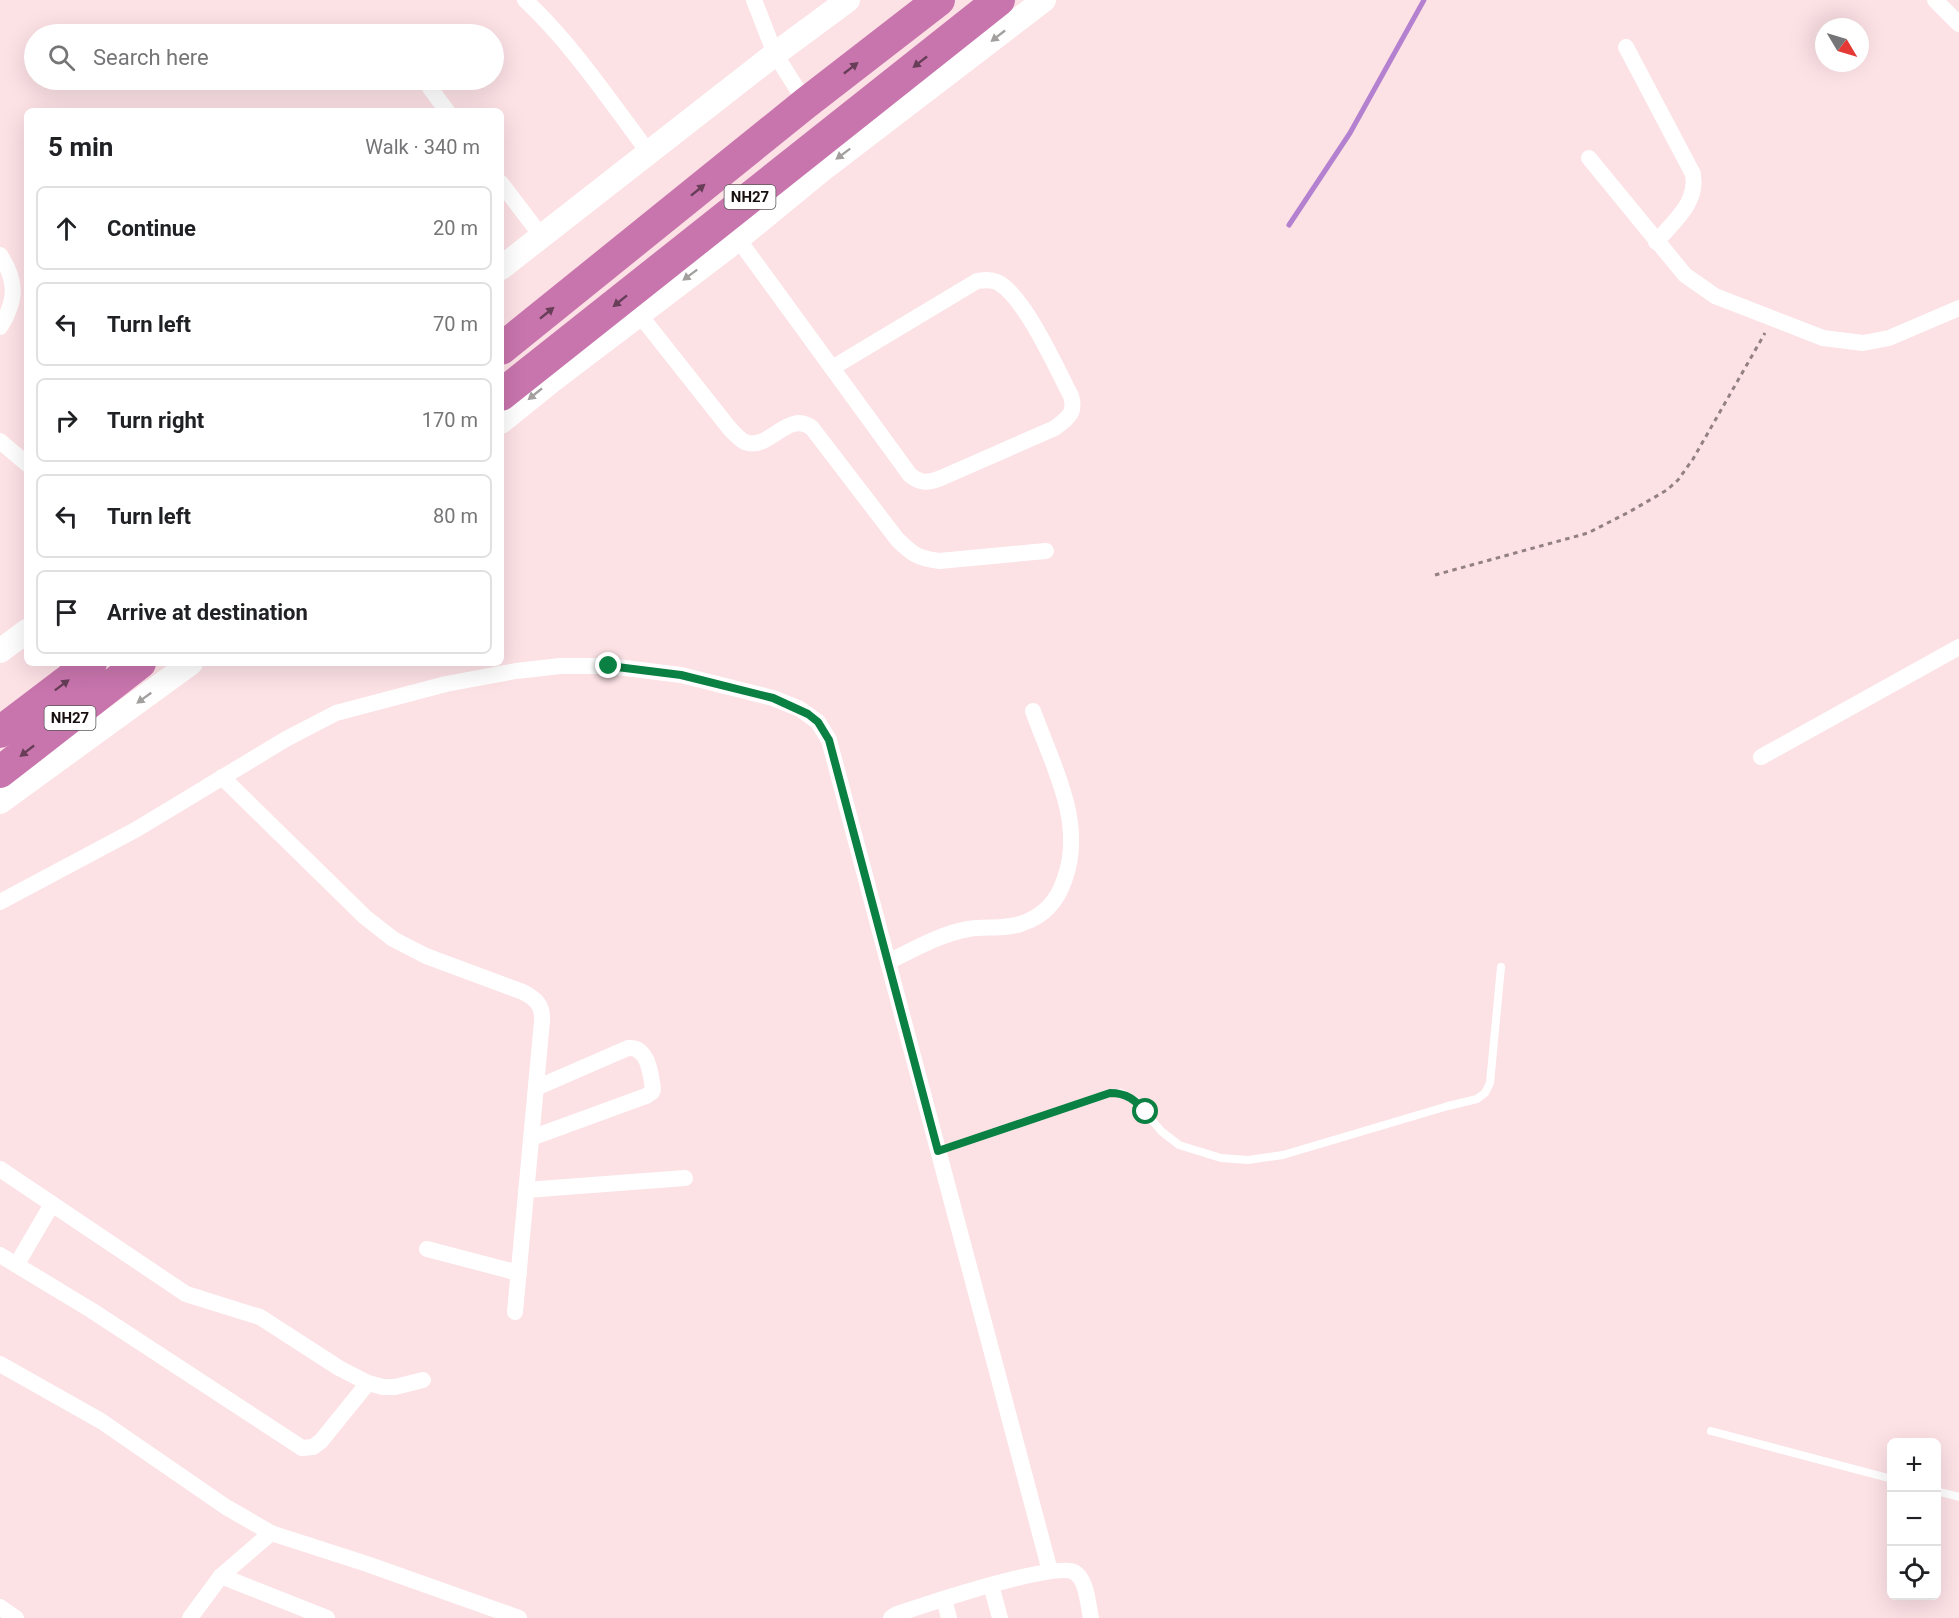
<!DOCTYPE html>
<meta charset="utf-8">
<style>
:root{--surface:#fff;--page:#f6f6f6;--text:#202124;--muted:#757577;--line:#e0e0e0}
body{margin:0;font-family:Roboto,sans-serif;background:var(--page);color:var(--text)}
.controls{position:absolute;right:18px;bottom:18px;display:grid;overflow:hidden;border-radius:9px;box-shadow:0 6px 24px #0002}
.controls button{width:54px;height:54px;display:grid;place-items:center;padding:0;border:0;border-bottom:2px solid var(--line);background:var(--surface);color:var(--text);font:30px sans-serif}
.compass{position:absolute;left:1815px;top:18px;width:54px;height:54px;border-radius:50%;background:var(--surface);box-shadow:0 6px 24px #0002;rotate:128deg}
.stop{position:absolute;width:18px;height:18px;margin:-14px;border:4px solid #0b8043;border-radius:50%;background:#fff}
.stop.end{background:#0b8043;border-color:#fff;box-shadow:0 2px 6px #0008}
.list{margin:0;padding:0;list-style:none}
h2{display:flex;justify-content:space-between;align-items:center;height:78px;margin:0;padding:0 24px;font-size:26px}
h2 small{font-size:20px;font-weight:400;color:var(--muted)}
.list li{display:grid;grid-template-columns:39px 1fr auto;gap:18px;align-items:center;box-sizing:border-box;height:84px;margin:0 12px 12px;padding:0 12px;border:2px solid var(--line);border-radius:9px}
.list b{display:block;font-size:22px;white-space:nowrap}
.list em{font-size:20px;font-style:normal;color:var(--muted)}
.icon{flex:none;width:33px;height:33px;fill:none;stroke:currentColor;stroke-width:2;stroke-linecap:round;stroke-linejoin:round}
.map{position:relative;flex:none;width:1959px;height:1618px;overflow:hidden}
.search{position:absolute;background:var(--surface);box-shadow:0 6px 24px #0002;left:24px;top:24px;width:480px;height:66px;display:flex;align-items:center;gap:15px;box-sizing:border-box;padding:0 21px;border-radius:33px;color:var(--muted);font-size:22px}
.panel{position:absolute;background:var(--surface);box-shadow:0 6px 24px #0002;left:24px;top:108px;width:480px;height:558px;border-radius:9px}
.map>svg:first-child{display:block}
</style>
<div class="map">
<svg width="1959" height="1618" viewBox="0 0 1959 1618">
<rect width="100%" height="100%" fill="#fce1e5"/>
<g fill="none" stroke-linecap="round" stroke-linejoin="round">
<path stroke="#b381cf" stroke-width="5" d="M1289 225 1350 133 1424 0"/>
<path stroke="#938082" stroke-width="3" stroke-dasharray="4.5 4.5" stroke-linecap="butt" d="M1435 575 1588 533 1629 512 1667 490 1678 480 1693 459 1765 333"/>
<g stroke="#fff" stroke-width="8">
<path d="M938 1151 1110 1093H1121L1136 1101 1161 1131 1179 1145 1221 1158 1248 1160 1283 1155 1448 1106 1477 1099 1485 1093 1490 1083 1501 967"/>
<path d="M1711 1431 1892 1479"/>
<path d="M1936 1491 1959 1497"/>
</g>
<g stroke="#fff" stroke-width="16">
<path d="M525 0C573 45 610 101 649 153"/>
<path d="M754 0 775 54 806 103"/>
<path d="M1935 0 1959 24"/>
<path d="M1626 47 1693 174C1698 203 1674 221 1656 242"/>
<path d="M430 88 447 111"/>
<path d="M1589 158 1685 275 1715 296 1823 338 1863 343 1889 338 1959 308"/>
<path d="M501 183 542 237"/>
<path d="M738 239 910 475C921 484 928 483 941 478L1055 428C1068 418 1076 413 1071 396 1056 367 1025 298 999 283 992 279 985 280 977 281L832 368"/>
<path d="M0 255C17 281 17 300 0 327"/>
<path d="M639 314 730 429C734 433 739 439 745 442 769 452 788 409 812 428L897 539C912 554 917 558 939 561L1046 551"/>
<path d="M0 441 27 464"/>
<path d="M1761 757 1959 647"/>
<path d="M222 777 365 917 393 939 426 956 523 992C536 999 543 1005 542 1021L515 1312"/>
<path d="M0 902 137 829 286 739 336 713 446 684 516 671 560 666H609L681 675 773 698 800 709 818 722 829 740 1050 1571"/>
<path d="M888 962C913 950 940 934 968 929 986 926 1006 930 1023 923 1044 916 1058 900 1065 878 1085 822 1052 764 1033 711"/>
<path d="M531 1138 646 1096 652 1092 653 1089C651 1074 648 1046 628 1048L536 1088"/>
<path d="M0 1169 186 1294 260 1317 339 1368 368 1383 383 1387H395L423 1380"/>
<path d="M526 1190 685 1178"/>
<path d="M427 1249 519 1273"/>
<path d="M0 1255 91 1310 302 1448 313 1447 321 1441 368 1383"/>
<path d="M17 1264 52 1204"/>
<path d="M0 1364 101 1421 226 1507 271 1533 367 1564 519 1618"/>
<path d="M221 1576 327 1618"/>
<path d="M991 1585 1000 1618"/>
<path d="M944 1599 949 1618"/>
<path d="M0 1607 16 1618"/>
<path d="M190 1618 221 1576 271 1533"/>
<path d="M891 1618 897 1614C924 1605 1054 1561 1074 1572 1087 1579 1088 1605 1091 1618"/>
</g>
<g stroke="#fff" stroke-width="24">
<path d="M501 268 775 54 848 0"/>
<path d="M501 422 553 380 728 247 822 170 1044 0"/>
<path d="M0 651 27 631"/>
<path d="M0 802 191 663"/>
</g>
<g stroke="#c875ad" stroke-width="32">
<path d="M501 349 806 103 939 0"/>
<path d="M501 395 999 0"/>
<path d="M0 732 91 663"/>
<path d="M0 772 140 663"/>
</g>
</g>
<defs><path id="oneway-solid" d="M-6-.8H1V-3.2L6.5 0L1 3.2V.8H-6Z" transform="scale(1.5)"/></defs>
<g fill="#a39f9f">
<use href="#oneway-solid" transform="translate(998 36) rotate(142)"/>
<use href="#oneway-solid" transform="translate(843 154) rotate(143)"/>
<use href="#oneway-solid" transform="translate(690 275) rotate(143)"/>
<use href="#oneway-solid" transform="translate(535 394) rotate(141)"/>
<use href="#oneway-solid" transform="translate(144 698) rotate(144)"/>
</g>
<g fill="#673d57">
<use href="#oneway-solid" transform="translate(920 62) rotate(142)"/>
<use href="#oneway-solid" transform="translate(851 68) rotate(-38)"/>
<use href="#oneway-solid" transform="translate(698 190) rotate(-39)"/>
<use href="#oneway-solid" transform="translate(620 301) rotate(141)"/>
<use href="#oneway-solid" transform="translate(547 313) rotate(-39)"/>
<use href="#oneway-solid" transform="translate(62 685) rotate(-37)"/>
<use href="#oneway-solid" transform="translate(27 751) rotate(142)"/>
</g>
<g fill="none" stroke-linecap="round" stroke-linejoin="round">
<path stroke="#0b8043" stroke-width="8" d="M609 666 681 675 773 698 808 714 818 722 829 740 938 1151 1110 1093C1127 1093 1135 1100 1146 1112"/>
</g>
<g text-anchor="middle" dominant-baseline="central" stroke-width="4.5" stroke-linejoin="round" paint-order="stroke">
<g fill="#fff" stroke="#5d5758" stroke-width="1.5">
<rect x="724.5" y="185" width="51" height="24" rx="4.5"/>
<rect x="44.5" y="706" width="51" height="24" rx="4.5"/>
</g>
<g font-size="15" font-weight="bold" fill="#180f10">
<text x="750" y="197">NH27</text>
<text x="70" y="718">NH27</text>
</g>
</g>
</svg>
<div class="controls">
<button>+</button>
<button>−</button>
<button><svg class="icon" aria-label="locate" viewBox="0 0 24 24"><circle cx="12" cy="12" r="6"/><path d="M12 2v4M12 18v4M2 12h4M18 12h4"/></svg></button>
</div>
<svg class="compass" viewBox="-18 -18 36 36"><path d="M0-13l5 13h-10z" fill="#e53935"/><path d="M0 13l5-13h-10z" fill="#757577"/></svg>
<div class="stop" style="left:1146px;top:1112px"></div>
<div class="stop end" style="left:609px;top:666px"></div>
<div class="search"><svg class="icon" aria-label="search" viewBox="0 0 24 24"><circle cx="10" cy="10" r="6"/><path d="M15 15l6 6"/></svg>Search here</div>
<section class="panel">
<h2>5 min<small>Walk · 340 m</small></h2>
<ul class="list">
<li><svg class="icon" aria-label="ahead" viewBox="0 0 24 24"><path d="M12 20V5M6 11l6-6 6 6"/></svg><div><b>Continue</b></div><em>20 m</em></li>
<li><svg class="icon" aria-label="left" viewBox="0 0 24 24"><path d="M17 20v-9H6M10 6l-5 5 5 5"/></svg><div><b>Turn left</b></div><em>70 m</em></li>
<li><svg class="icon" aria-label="right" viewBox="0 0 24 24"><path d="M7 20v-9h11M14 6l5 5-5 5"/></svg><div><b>Turn right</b></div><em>170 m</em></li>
<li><svg class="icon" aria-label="left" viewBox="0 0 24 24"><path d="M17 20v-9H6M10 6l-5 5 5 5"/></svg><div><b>Turn left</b></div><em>80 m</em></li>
<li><svg class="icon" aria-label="arrive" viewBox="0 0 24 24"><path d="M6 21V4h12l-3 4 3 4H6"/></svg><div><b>Arrive at destination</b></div></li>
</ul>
</section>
</div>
